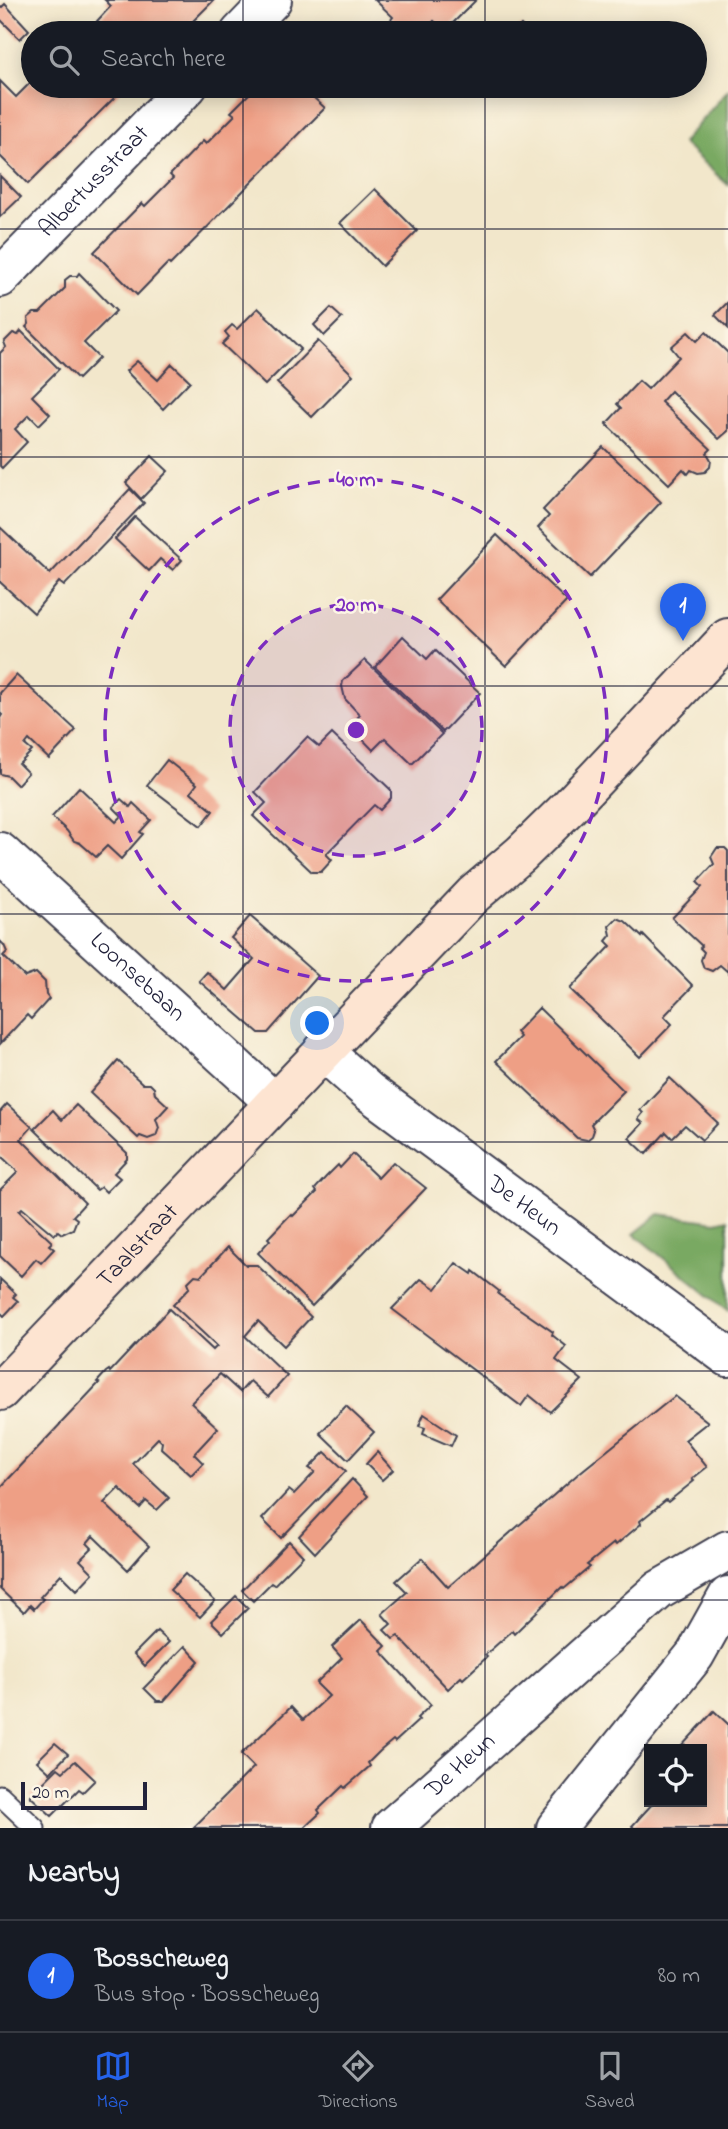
<!DOCTYPE html>
<meta charset="utf-8">
<style>
:root{--surface:#171b24;--page:#242831;--text:#f1f3f6;--muted:#9ea1a6;--line:#363941;--accent:#2563eb}
body{margin:0;font-family:"Indie Flower",sans-serif;background:var(--page);color:var(--text)}
.controls{position:absolute;right:21px;bottom:21px;display:grid;overflow:hidden;border-radius:0px;box-shadow:0 4px 18px #0003}
.controls button{width:63px;height:63px;display:grid;place-items:center;padding:0;border:0;border-bottom:2px solid var(--line);background:var(--surface);color:var(--text);font:35px sans-serif}
.scale{position:absolute;left:21px;bottom:18px;width:126px;box-sizing:border-box;padding-left:7px;border:4px solid #22223b;border-top:0;font-size:19px;line-height:24px;white-space:nowrap;color:#22223b;-webkit-text-stroke:5px #fcf5e5;paint-order:stroke}
.you{position:absolute;left:318px;top:1024px;width:24px;height:24px;margin:-18px;border:5px solid #fff;border-radius:50%;background:#1a73e8;box-shadow:0 0 0 10px #1a73e833}
.badge{display:grid;place-items:center;width:46px;height:46px;border-radius:50%;background:var(--accent);color:#fff;font-size:23px;font-weight:700}
.pin{position:absolute;translate:-50% -58px;filter:drop-shadow(0 2px 4px #0008)}
.pin::after{content:'';position:absolute;top:37px;width:24px;height:21px;background:inherit;clip-path:polygon(0 0,100% 0,50% 100%)}
.list{margin:0;padding:0;list-style:none}
h2{display:flex;justify-content:space-between;align-items:center;height:91px;margin:0;padding:0 28px;font-size:30px}
h2 small{font-size:23px;font-weight:400;color:var(--muted)}
.list li{display:grid;grid-template-columns:46px 1fr auto;gap:21px;align-items:center;box-sizing:border-box;height:112px;padding:0 28px;border-top:2px solid var(--line)}
.list b{display:block;font-size:26px;white-space:nowrap}
.list p{margin:0;font-size:23px;white-space:nowrap;color:var(--muted)}
.list em{font-size:23px;font-style:normal;color:var(--muted)}
.icon{flex:none;width:38px;height:38px;fill:none;stroke:currentColor;stroke-width:2;stroke-linecap:round;stroke-linejoin:round}
.map{position:relative;flex:none;width:728px;height:1828px;overflow:hidden}
.search{position:absolute;background:var(--surface);box-shadow:0 4px 18px #0003;left:21px;right:21px;top:21px;height:77px;display:flex;align-items:center;gap:18px;box-sizing:border-box;padding:0 24px;border-radius:38px;color:var(--muted);font-size:26px}
.sheet{height:203px;background:var(--surface)}
nav{display:flex;justify-content:space-around;align-items:center;box-sizing:border-box;height:98px;border-top:2px solid var(--line);background:var(--surface);font-size:19px;color:var(--muted)}
nav a{display:grid;justify-items:center;gap:4px}
nav .on{color:var(--accent)}
.map>svg:first-child{display:block}
</style>
<div class="map">
<svg width="728" height="1828" viewBox="0 0 728 1828">
<rect width="100%" height="100%" fill="#fcf5e5"/>
<filter id="ink" filterUnits="userSpaceOnUse"><feTurbulence type="fractalNoise" baseFrequency=".0143" numOctaves="2"/><feDisplacementMap in="SourceGraphic" scale="14" xChannelSelector="R" yChannelSelector="G"/><feConvolveMatrix kernelMatrix="1 2 1 2 8 2 1 2 1" color-interpolation-filters="sRGB"/></filter>
<filter id="wash" filterUnits="userSpaceOnUse"><feTurbulence type="fractalNoise" baseFrequency=".00686" numOctaves="4" result="noise"/><feDisplacementMap in="SourceGraphic" scale="28" xChannelSelector="R" yChannelSelector="G"/><feGaussianBlur stdDeviation="1.57" result="paint"/><feColorMatrix in="noise" values="0 0 0 0 0 0 0 0 0 0 0 0 0 0 0 0 0 1.4 0 .05"/><feComposite in="paint" operator="in"/></filter>
<g filter="url(#wash)">
<rect width="100%" height="100%" fill="#f2e7cb"/>
<g fill="#79a962" stroke="#4e664e" stroke-width="2">
<path d="M728 90V185L682 143Z"/>
<path d="M659 1214 716 1222 728 1219V1311L634 1234Z"/>
</g>
<g id="blocks">
<g fill="#ee9f85">
<path d="M105 0H214L181 33H109L97 21 111 6Z"/>
<path d="M375 0H476L445 31 434 21 422 33H403L390 21 393 17Z"/>
<path d="M5 4 29 30 20 39 0 19V9Z"/>
<path d="M521 25 529 33H513Z"/>
<path d="M49 26 56 33H42Z"/>
<path d="M33 42V56L26 49Z"/>
<path d="M33 80V86H126L28 184 0 156V81L16 97Z"/>
<path d="M257 86H301L325 108 170 265 168 263 137 295 94 252 142 203 145 206 173 178 170 175 203 141 206 144 235 115 231 112Z"/>
<path d="M0 176 21 197 0 217Z"/>
<path d="M375 189 417 231 382 266 340 223Z"/>
<path d="M79 273 116 311 84 343 99 358 78 379 26 327 29 324 28 318 34 313H40L65 288V280L70 276H77Z"/>
<path d="M728 302V328L715 315Z"/>
<path d="M258 308 301 349 265 385 222 344 229 337 225 332 232 325 237 329Z"/>
<path d="M331 308 342 318 324 336 314 325Z"/>
<path d="M21 331 59 369 32 396 50 414 39 425 29 415 15 429 27 442 2 468 0 466V353L6 347 4 342 13 333 18 335Z"/>
<path d="M688 332 697 341 706 332 728 353V431L719 439 671 391 661 402 711 449 707 453 711 460 710 467 705 472 698 473 691 470 688 474 683 469 669 484 606 424 621 408 617 404 639 381 648 389 679 357 671 347Z"/>
<path d="M318 341 353 375 312 417 277 383Z"/>
<path d="M137 361 158 380 172 364 190 381 163 409 126 371Z"/>
<path d="M603 447 661 502 590 577 538 528 549 516 543 510Z"/>
<path d="M152 456 168 471 141 499 126 483Z"/>
<path d="M130 489 144 503 64 586 59 582 34 613 0 582V527L50 574Z"/>
<path d="M135 517 182 560 173 570 160 559 149 571 115 539Z"/>
<path d="M497 535 567 601 506 666 436 600Z"/>
<path d="M403 636 427 659 435 650 480 693 443 732 375 667Z"/>
<path d="M365 660 442 734 412 764 385 738 373 750 350 726 360 715 345 699 342 686 343 681Z"/>
<path d="M16 675 76 730 49 759 29 740 25 745 32 751 19 764 28 773 17 785 8 776 0 774V718L2 715 0 713V693Z"/>
<path d="M332 734 391 790V798L380 810 374 805 326 854 332 860 321 872H312L253 816 266 803 255 792 307 737 319 747Z"/>
<path d="M167 760 197 784 191 792 213 811 201 826 147 785Z"/>
<path d="M79 787 116 822 122 816 113 807 121 799 130 807 133 803 151 820 140 832 143 834 121 859 107 846 96 857 80 843 74 841 67 831 52 817Z"/>
<path d="M717 848H725L728 851V972L720 965 712 971 704 968 701 960 704 952 700 948 702 946 672 918 702 887 697 882 714 864 711 857Z"/>
<path d="M250 916 318 976 268 1033H259L199 981 207 972 227 990 254 959 231 938Z"/>
<path d="M617 918 625 921 642 937 643 935 693 986 664 1016 672 1024 640 1057 570 989 611 946 606 941 611 935 609 926Z"/>
<path d="M0 941 4 945 7 952 3 956 25 977 36 973 45 982 46 995 49 999 31 1019 27 1015 0 1044Z"/>
<path d="M539 1008 624 1091 591 1124 594 1130 592 1136 587 1140 577 1138 496 1061 520 1037 516 1032Z"/>
<path d="M118 1061 143 1084H150L154 1088 155 1094 168 1106 156 1119 159 1128 156 1136 148 1139 140 1136 138 1138 90 1093Z"/>
<path d="M670 1078 718 1123 702 1140 685 1125 672 1138 666 1132 646 1154 629 1138 643 1123 638 1119 643 1113 640 1110Z"/>
<path d="M7 1104 32 1127 21 1139 85 1203 73 1216 77 1219 73 1229 62 1234 58 1231 54 1235 22 1208 19 1211 52 1242 49 1245 54 1249 41 1263 36 1259 21 1276 0 1256V1190L18 1172 0 1155V1112Z"/>
<path d="M76 1105 127 1153V1159L114 1173 120 1178 106 1192 101 1187 97 1190 34 1129 53 1110 62 1120Z"/>
<path d="M353 1154 378 1178 393 1162 426 1188 312 1306 258 1253 270 1240 268 1238 291 1214 293 1216 317 1192 315 1189 326 1177 338 1165 340 1168Z"/>
<path d="M228 1247 246 1265H257L311 1317 284 1346 258 1321 245 1336 287 1376 268 1397 250 1381 240 1392 220 1374 191 1403 218 1428 194 1454 203 1463 191 1475 161 1448 162 1442 158 1438 133 1464 169 1498 157 1510 146 1501 140 1508 119 1488 104 1503 149 1546 128 1570 93 1536 87 1543 92 1548 80 1560 93 1573 77 1590 61 1574 40 1597 43 1599 34 1609 30 1605 24 1612 0 1589V1488L99 1383 97 1382 106 1372 109 1370 110 1372 169 1309 213 1350 217 1346 173 1305 190 1287 188 1282 195 1275 201 1276Z"/>
<path d="M456 1263 472 1274 473 1271 499 1291 498 1294 553 1332 552 1335 566 1346 556 1360 582 1380 550 1412 529 1395 521 1406 392 1309 421 1279 436 1289Z"/>
<path d="M0 1279 16 1294 13 1297 18 1301 4 1316 0 1312Z"/>
<path d="M675 1396 708 1422 685 1440 707 1467 692 1479 694 1481 668 1502 666 1500 640 1521 641 1524 616 1545 614 1543 587 1565 590 1567 564 1589 562 1587 514 1634 512 1631 485 1655 487 1657 463 1679 461 1677 448 1689 398 1636 393 1639 384 1630 391 1624 382 1614 407 1592 396 1581 422 1558 448 1587 578 1474Z"/>
<path d="M346 1406 374 1432 348 1460 320 1433Z"/>
<path d="M424 1414 456 1435 451 1446 423 1434 425 1428 419 1426Z"/>
<path d="M325 1452 346 1471 281 1538 262 1519 289 1490 294 1494 315 1472 309 1468Z"/>
<path d="M377 1452 393 1470 382 1480 366 1464Z"/>
<path d="M352 1479 368 1496 315 1553 299 1536Z"/>
<path d="M289 1541 303 1556 274 1585 271 1583 253 1601 242 1590Z"/>
<path d="M185 1574 215 1601 200 1617 170 1590Z"/>
<path d="M236 1596 248 1608 223 1633 211 1621Z"/>
<path d="M361 1620 386 1646 381 1651 431 1705 417 1718 419 1720 395 1742 393 1740 380 1751 368 1763 370 1766 345 1788 343 1786 318 1810 320 1813 304 1828H193L254 1767 241 1754 291 1707 303 1720 329 1696 316 1683 342 1658 332 1647Z"/>
<path d="M157 1631 169 1642 145 1666 134 1654Z"/>
<path d="M185 1646 199 1661 164 1701H157L144 1688Z"/>
<path d="M714 1711 728 1724V1828H634L632 1826 654 1802H702V1749H679Z"/>
<path d="M55 1743 68 1754 50 1773 37 1761Z"/>
<path d="M75 1761 95 1780 83 1792 79 1789 52 1816 30 1796 58 1768 63 1772Z"/>
</g>
</g>
</g>
<g filter="url(#ink)">
<use href="#blocks" fill-opacity="0" stroke="#414051" stroke-width="2"/>
<g fill="none" stroke-linecap="round" stroke-linejoin="round">
<defs>
<path id="lane" d="M0 1795 35 1828"/>
<g id="street">
<path d="M240 33 272 0"/>
<path id="s1" d="M0 278 188 86"/>
<path id="s2" d="M0 852 275 1103"/>
<path id="s3" d="M323 1051 368 1091 728 1357"/>
<path id="s4" d="M391 1828 659 1590 728 1550"/>
<path d="M556 1828 695 1655 728 1596"/>
</g>
<g id="secondary">
<path id="s5" d="M0 1391 473 895 521 854 568 808 728 638"/>
</g>
</defs>
<use href="#lane" stroke="#414051" stroke-width="23"/>
<use href="#street" stroke="#414051" stroke-width="42"/>
<use href="#secondary" stroke="#414051" stroke-width="42"/>
<use href="#lane" stroke="#fff" stroke-width="19"/>
<use href="#street" stroke="#fff" stroke-width="38"/>
<use href="#secondary" stroke="#fde4d1" stroke-width="38"/>
</g>
</g>
<path fill="none" stroke="#22223b" stroke-width="2" stroke-opacity="0.55" d="M243 0V33M485 0V33M243 86V1828M485 86V1828M0 229H728M0 457H728M0 686H728M0 914H728M0 1142H728M0 1371H728M0 1600H728"/>
<circle cx="356" cy="730" r="126" fill="#7b2cbf" fill-opacity=".12"/>
<g fill="none" stroke="#7b2cbf" stroke-width="3.5" stroke-dasharray="12 9">
<circle cx="356" cy="730" r="126"/>
<circle cx="356" cy="730" r="251"/>
</g>
<g text-anchor="middle" dominant-baseline="central" stroke-width="5" stroke-linejoin="round" paint-order="stroke">
<g font-size="24" fill="#22223b" stroke="#fcf5e5">
<text stroke="none"><textPath href="#s1" startOffset="135">Albertusstraat</textPath></text>
<text stroke="none"><textPath href="#s2" startOffset="186">Loonsebaan</textPath></text>
<text stroke="none"><textPath href="#s3" startOffset="254">De Heun</textPath></text>
<text stroke="none"><textPath href="#s5" startOffset="200">Taalstraat</textPath></text>
<text stroke="none"><textPath href="#s4" startOffset="93">De Heun</textPath></text>
</g>
</g>
<circle cx="356" cy="730" r="10" fill="#7b2cbf" stroke="#fcf5e5" stroke-width="3.5"/>
<g font-size="21" text-anchor="middle" font-weight="bold" fill="#7b2cbf" stroke="#fcf5e5" stroke-width="5" stroke-linejoin="round" paint-order="stroke">
<text x="356" y="486">40 m</text>
<text x="356" y="611">20 m</text>
</g>
</svg>
<div class="controls">
<button><svg class="icon" aria-label="locate" viewBox="0 0 24 24"><circle cx="12" cy="12" r="6"/><path d="M12 2v4M12 18v4M2 12h4M18 12h4"/></svg></button>
</div>
<div class="scale">20 m</div>
<div class="you"></div>
<div class="pin badge" style="left:683px;top:641px">1</div>
<div class="search"><svg class="icon" aria-label="search" viewBox="0 0 24 24"><circle cx="10" cy="10" r="6"/><path d="M15 15l6 6"/></svg>Search here</div>
</div>
<section class="sheet">
<h2>Nearby<small></small></h2>
<ul class="list">
<li><span class="badge">1</span><div><b>Bosscheweg</b><p>Bus stop · Bosscheweg</p></div><em>80 m</em></li>
</ul>
</section>
<nav>
<a class="on"><svg class="icon" aria-label="map" viewBox="0 0 24 24"><path d="M3 6l6-2 6 2 6-2v14l-6 2-6-2-6 2zM9 4v14M15 6v14"/></svg>Map</a>
<a><svg class="icon" aria-label="directions" viewBox="0 0 24 24"><path d="M12 3l9 9-9 9-9-9zM9 14v-3h6M13 9l2 2-2 2"/></svg>Directions</a>
<a><svg class="icon" aria-label="saved" viewBox="0 0 24 24"><path d="M7 4h10v16l-5-4-5 4z"/></svg>Saved</a>
</nav>
